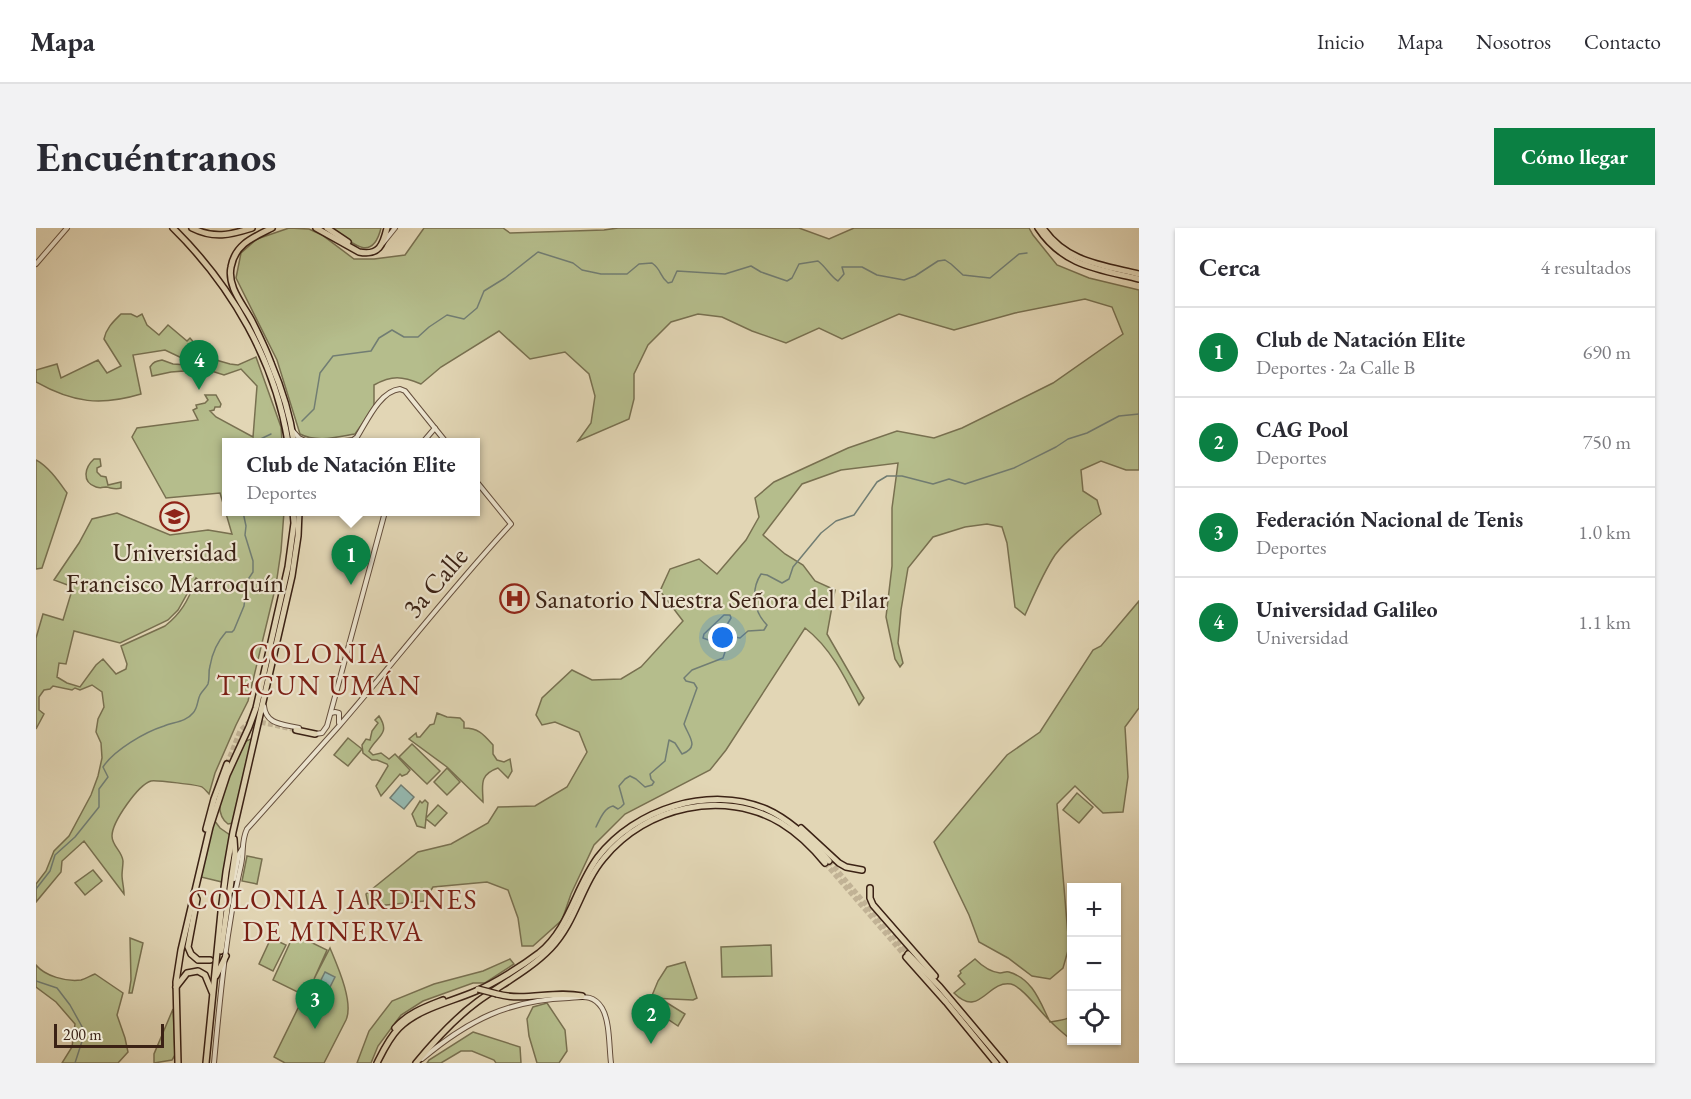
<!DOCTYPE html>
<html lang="es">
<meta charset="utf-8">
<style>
:root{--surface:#fff;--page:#f2f2f3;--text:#2b2b33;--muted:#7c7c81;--line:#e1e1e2;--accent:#0b8043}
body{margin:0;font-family:"EB Garamond",serif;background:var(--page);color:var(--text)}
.controls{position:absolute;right:18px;bottom:18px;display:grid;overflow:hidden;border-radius:0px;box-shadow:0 2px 4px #0004}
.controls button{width:54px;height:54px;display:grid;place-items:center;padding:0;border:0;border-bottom:2px solid var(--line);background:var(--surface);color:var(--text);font:30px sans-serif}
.scale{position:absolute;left:18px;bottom:15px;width:110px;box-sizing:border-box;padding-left:6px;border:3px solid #3b2215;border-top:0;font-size:16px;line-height:21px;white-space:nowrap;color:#3b2215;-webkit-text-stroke:4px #ece4cf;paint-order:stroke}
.you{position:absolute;left:687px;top:410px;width:21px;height:21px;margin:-15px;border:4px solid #fff;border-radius:50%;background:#1a73e8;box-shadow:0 0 0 9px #1a73e833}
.badge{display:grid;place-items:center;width:39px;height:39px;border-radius:50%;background:var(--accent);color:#fff;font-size:20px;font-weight:700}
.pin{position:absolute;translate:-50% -50px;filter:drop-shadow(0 2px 3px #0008)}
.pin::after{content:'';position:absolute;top:32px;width:21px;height:18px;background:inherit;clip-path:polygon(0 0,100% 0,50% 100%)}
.popup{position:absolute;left:186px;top:210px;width:258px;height:78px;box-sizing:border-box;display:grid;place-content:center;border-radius:0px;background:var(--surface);filter:drop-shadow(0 2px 4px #0005);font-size:20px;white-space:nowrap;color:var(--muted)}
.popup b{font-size:22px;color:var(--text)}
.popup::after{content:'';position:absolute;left:50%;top:100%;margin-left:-12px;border:12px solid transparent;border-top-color:var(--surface)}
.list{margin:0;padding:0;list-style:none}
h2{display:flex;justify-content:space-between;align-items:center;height:78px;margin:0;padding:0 24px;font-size:26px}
h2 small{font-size:20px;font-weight:400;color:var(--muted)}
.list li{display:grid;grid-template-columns:39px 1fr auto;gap:18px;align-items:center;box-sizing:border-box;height:90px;padding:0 24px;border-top:2px solid var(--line)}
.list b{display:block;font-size:22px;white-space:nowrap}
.list p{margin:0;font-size:20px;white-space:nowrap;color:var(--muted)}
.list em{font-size:20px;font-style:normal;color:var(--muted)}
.icon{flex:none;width:33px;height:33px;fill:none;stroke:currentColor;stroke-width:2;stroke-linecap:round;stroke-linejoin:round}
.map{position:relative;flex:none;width:1103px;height:835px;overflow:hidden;border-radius:0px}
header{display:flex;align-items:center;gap:36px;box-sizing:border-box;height:84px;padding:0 30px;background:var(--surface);border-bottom:2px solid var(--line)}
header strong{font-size:28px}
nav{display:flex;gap:33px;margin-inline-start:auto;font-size:21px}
.intro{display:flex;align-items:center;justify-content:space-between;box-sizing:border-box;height:144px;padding:0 36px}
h1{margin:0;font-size:42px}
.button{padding:15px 27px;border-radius:0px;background:var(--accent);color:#fff;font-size:21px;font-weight:700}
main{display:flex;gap:36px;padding:0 36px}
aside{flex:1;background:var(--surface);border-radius:0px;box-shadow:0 2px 4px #0004}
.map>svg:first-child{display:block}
</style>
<header>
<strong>Mapa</strong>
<nav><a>Inicio</a><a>Mapa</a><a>Nosotros</a><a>Contacto</a></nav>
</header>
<div class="intro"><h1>Encuéntranos</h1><a class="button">Cómo llegar</a></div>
<main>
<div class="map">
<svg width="1103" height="835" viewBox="0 0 1103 835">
<rect width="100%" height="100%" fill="#e2d6b5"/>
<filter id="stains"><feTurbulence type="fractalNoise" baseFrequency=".00333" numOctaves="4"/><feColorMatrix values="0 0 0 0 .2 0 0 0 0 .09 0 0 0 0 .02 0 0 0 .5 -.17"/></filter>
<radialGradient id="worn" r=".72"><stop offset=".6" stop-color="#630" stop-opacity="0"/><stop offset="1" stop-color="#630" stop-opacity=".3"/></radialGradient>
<g fill="#b5bd8c" stroke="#787050" stroke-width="1.5" fill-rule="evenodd">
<path d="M253 0 273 1 286 7 318 31H338L369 27 388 0H467L474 5 568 2 582 0H763L793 11 818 0H993L997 7 1021 37 1053 50 1103 62V242H1090L1065 233 1045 242 1047 263 1061 272 1065 286C1050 297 1031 311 1019 327 1007 345 998 367 989 387L979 379 971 315 966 299 951 296 929 299 897 309 872 340 865 382 862 415 867 435 864 439 859 431 850 389 856 338V280L862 235 805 242 766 256 727 307 749 326 767 337 779 353 799 362 791 406 828 470 823 477C809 449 794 419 769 400L690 522 674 542 589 586 558 617 535 666 526 692 497 718H486L482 690 472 662 451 654 397 659 388 673 350 677 332 676 330 666 382 624 415 616 452 595 462 579 499 578 531 559 551 524 543 504 519 494 506 497 500 487 506 470 536 442 556 452 585 451 605 439 647 393 624 363 634 341 663 331 681 346 710 312 723 289 719 270 738 254 812 220 861 203 898 210 926 200 1017 155 1087 106 1076 79 1049 71 979 85 918 102 863 86 806 111 783 100 750 115 716 103 686 89 662 86 635 94 612 117 598 146V171L593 191 542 213 555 195 559 168 553 146 529 124 494 131 463 103 405 139 385 156C366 148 356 147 338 157V179L319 206C301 209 281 215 264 206L241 132 200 50 205 25 221 11Z"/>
<path d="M295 0H345C336 37 314 13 295 0Z"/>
<path d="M85 86H95L101 89 106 86 111 97 123 107 132 97 151 113 154 110 167 125 180 132 194 136 202 137 220 129 245 199 246 214H190V284H248L245 323 240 357 212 473 200 497 179 545 173 566C171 564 169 561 166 559 163 557 120 552 115 553 102 557 76 594 76 608 76 618 86 623 87 633 87 638 86 643 86 647 86 653 88 660 88 666L48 613 26 633 25 644 0 674V656L10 643 18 623 33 608 55 567 62 548 66 530 65 515 60 504 62 491 68 479 66 464 56 457 44 462 39 460 36 462 17 458 14 461 8 462 3 469V482L8 486 0 501V410L7 386 27 392 37 359 18 352 43 315 56 291 81 285 134 307 172 302 196 306 184 265 130 270 96 209 101 200 162 192 157 182 161 180 160 177 169 175 172 172 169 167H180L185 176 184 179H179L178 182 174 183 180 189 217 209 221 158 205 141 188 147 169 141 129 122 97 127 105 166C65 178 37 175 0 154V142L21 136 25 150 62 132 71 145 85 138 68 111C70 100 78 93 85 86ZM160 350 161 351C152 371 147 384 129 398L85 418 91 436 90 441 80 446 67 431 60 437 44 459 31 455 21 449 23 435 30 436 38 403 84 415 132 392 142 382Z"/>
<path d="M126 132 137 136 152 137 148 143 135 144 116 148 114 139C117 134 120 133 126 132Z"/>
<path d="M58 231H64L65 238 61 240V244L65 248 70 249 72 257 85 254V260C79 262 76 260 70 259 64 259 66 261 60 259 45 254 49 239 58 231Z"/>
<path d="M0 232C13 239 23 254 31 265L6 340 0 341Z"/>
<path d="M1103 373V480L1089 499 1092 549 1087 584 1067 585 1039 558 1021 576 1033 719 1027 740 1014 751 996 748 972 730 943 714 933 687 898 614 971 527 1004 504 1057 422 1065 418Z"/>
<path d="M401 485 411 489 424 490 428 494V500C443 500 448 507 457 517V526L461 532 468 534 474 531 476 543 472 550 462 540C442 547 447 558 447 574L411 539 373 511 380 505 381 509H384L394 497 398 496Z"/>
<path d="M343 488C355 506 341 508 333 523L337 527 345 525 353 531 359 526 374 542 371 546 366 548 364 546 345 568 340 558 352 538 351 536 341 532H336L327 525 326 517 330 511 334 512 336 503 342 495 339 492Z"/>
<path d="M312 510 326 521 312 538 298 527Z"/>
<path d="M215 511 217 512 197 595 192 596C169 579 200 532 210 513Z"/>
<path d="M376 516 404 543 391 556 363 529Z"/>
<path d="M411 540 424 554 411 567 398 554Z"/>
<path d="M1041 565 1057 579 1043 595 1027 582Z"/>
<path d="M389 572 392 575 390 590 402 577 411 585 399 598 390 591 389 600 381 598 376 586 384 573 386 575Z"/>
<path d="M178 592 184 600 194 607 186 654 165 649Z"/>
<path d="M211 628 226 631 221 656 206 653Z"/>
<path d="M57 642 66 653 49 667 39 655Z"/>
<path d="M258 706 291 722 278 751 294 720C301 737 318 774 310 792L288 835H249L238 829 267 770H269L270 768 237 752Z"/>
<path d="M94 710 107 715 96 765H93L95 752Z"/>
<path d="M235 710 250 717 237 743 223 736Z"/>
<path d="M735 717 736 748 686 749 685 719Z"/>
<path d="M474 731 478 736 449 755H437L387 773 365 787 342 818 335 835H321L333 803 356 773 398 756 447 743Z"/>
<path d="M939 731C946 738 954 744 964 745 968 745 969 743 973 744 997 751 1004 774 1014 794 1022 792 1030 793 1035 788V806L1033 810C1027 805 1021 800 1015 794 1005 785 987 759 975 756 951 752 944 791 918 765L929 756 922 748 925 745 924 743Z"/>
<path d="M649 734 661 770 657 772 615 770 622 753 631 739Z"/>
<path d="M0 737C9 748 30 754 45 752 49 751 54 748 59 746L87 765 81 787 89 810 92 824 82 835H26L36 819 39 796 20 774 0 759Z"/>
<path d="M628 773 649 786 642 798 621 784Z"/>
<path d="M511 775 529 802 531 823 523 835H501L493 808 491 791 497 779Z"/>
<path d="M137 781 139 827 136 832 118 835V826Z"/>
<path d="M437 804 484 819 485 835H460L458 832 436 823H425L405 835H391L393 832Z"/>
</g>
<g fill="#95b9b1" stroke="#717d73" stroke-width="1.5">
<path d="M365 557 378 569 368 581 354 570Z"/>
<path d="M289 744 299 749 287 773 277 768Z"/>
</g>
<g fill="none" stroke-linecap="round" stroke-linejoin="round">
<g stroke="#717d73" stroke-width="1.5">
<path d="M266 193 278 181 284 145 297 128 335 123 343 110 356 102 368 109H382L393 99 411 87 428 91 441 80 448 63 469 50 502 24 537 35 546 42 565 46H591L603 36 616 35C626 42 623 48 632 55L636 54 641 43 689 46 715 38 725 44 751 53 756 50 763 36 782 33C790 39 795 49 802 53L808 46 806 39H826L841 47 868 52 879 48 902 33 909 32 915 36 927 47 954 50 983 26 991 25"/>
<path d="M218 214 235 206"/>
<path d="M560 599C564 591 568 580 577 578L582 581 585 579 588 576 583 558 589 551 594 548 600 551 609 559 616 557 618 554 615 551 614 546 629 533 633 512 639 515 646 526C664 519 653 509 648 496L661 460 658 455 650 453 648 450 656 442 687 430 689 424 678 414 667 410 668 406 688 387H694L695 390 689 400 699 409 704 410 712 403 728 402 731 397C718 384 714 363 725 346L731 347 746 355 753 351 757 339 785 305 800 293 818 287 841 254 851 248H866L897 256 913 251 929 256 978 240 1020 219 1032 211 1051 205 1083 188 1103 186"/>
<path d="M0 661 14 643 19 627 39 609 63 579V561L72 549 67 539C78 522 109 504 128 498 138 494 150 494 157 485 162 480 161 473 164 467 166 463 170 460 172 456 174 450 172 444 174 438 176 426 182 413 190 404H196L198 402 208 378 211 353 217 344V333L209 307 210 298 207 284"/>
<path d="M0 753 21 760 34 777 49 804 39 835"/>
</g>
<g stroke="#c1b295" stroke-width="5" stroke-dasharray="5 2.5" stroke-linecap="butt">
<path d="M191 536 204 503 213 494H224L260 502"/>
<path d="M793 633 872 726"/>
<path d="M789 635 870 729"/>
</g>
<defs>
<g id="minor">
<path d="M347 15 359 0"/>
<path d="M0 36 31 0"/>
<path d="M256 202 263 210 271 214"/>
<path d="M300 214 317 212 321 209C331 193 344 163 364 161L369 163 410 214"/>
<path d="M387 214 399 200"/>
<path d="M228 478C230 497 247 496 263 500"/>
<path d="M295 485 299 484 303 485V495"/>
<path d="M279 506 286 505 291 498 349 284"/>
<path d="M198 651 203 626 206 621"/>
<path d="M386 831C432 792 473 772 533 770 547 769 557 766 566 780 574 793 573 820 575 835"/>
<path d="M178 835C184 769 190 702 205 637 208 624 205 613 211 601 242 566 273 532 303 498 361 431 415 361 475 296L440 253"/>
</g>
<g id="major">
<path d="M137 0C196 58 239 133 252 214"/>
<path d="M156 0C178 11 194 7 216 0"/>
<path d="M236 0C218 9 199 16 195 39 191 59 207 76 216 93 223 107 230 121 235 135 246 161 254 187 258 214"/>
<path d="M280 0 323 24C343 28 347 17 351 0"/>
<path d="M291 0 312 14"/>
<path d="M1002 0C1027 38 1062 41 1103 51"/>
<path d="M1007 0C1030 34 1066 37 1103 46"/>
<path d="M260 502 279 506"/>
<path d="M765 600 803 635 810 639 826 642"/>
<path d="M170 601 178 571 191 536"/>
<path d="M834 660V670L837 677 899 748"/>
<path d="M158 665 161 671 152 719 155 726 162 732H174"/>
<path d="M185 723 199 626 198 611"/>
<path d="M872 726 904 759 968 835"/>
<path d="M870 729 910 774 960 835"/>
<path d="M180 748 190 728"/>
<path d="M140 759 151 745 162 743 169 747 176 764"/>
<path d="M461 766C490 774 517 762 546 768"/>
<path d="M359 800C372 785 389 779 407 772"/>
<path d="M142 835 140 754 145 722 174 599 191 547 213 499 220 480 252 339 258 295 257 284"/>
<path d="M170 835 185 684 190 644 197 604 256 348 262 308 263 284"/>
<path d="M341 835C347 823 353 810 363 800 383 780 415 774 440 763 459 755 486 738 503 725 534 700 539 660 562 629 599 581 673 557 730 581 755 592 776 613 793 633"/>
<path d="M380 835C399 812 418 791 441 774 466 756 494 742 515 720 540 694 545 657 568 630 610 578 688 561 745 595 763 606 777 620 789 635"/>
</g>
</defs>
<use href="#minor" stroke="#654f3d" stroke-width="6"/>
<use href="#major" stroke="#3b2215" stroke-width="8"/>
<use href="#minor" stroke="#ece4cf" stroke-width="4"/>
<use href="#major" stroke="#e2d6b5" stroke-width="5"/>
<defs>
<path id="major-bridge" d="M442 761 461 766"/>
</defs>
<use href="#major-bridge" stroke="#3b2215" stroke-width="8" stroke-linecap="butt"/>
<use href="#major-bridge" stroke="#e2d6b5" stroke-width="5"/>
</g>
<defs>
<symbol id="university-ring" viewBox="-11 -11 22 22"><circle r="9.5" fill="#ece4cf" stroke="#8f2418" stroke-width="1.5"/><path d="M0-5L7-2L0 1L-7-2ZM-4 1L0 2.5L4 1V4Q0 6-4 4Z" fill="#8f2418"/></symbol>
<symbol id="hospital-ring" viewBox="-11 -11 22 22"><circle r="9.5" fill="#ece4cf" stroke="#8f2418" stroke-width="1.5"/><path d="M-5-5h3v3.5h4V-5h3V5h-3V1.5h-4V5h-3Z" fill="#8f2418"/></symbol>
</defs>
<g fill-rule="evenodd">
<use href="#university-ring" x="122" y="272" width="33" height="33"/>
<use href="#hospital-ring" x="462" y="354" width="33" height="33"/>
</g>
<g text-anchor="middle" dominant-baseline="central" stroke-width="4.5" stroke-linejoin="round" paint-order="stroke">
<g font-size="27" fill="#3b2215" stroke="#ece4cf">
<text x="139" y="323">Universidad<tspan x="139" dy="31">Francisco Marroquín</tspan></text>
<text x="499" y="370" text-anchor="start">Sanatorio Nuestra Señora del Pilar</text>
</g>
<g font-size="27" fill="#3b2215" stroke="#ece4cf">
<text transform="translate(399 354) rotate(-49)">3a Calle</text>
</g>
<g font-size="28" letter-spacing="1.5" fill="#7a1f14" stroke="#ece4cf">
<text x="283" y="425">COLONIA<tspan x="283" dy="32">TECUN UMÁN</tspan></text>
<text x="297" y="671">COLONIA JARDINES<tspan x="297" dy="32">DE MINERVA</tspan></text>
</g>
</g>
<rect width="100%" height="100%" filter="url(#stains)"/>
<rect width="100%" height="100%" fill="url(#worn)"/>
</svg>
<div class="controls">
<button>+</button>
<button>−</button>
<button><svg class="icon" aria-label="locate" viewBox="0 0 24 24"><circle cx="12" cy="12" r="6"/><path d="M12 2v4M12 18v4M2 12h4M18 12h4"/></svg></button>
</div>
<div class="scale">200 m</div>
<div class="you"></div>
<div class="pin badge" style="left:315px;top:357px">1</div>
<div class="popup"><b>Club de Natación Elite</b>Deportes</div>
<div class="pin badge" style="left:615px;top:816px">2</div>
<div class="pin badge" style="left:279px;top:801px">3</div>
<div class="pin badge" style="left:163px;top:162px">4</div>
</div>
<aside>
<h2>Cerca<small>4 resultados</small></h2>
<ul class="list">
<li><span class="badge">1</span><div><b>Club de Natación Elite</b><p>Deportes · 2a Calle B</p></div><em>690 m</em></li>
<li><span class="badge">2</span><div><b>CAG Pool</b><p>Deportes</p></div><em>750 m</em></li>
<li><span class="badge">3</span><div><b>Federación Nacional de Tenis</b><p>Deportes</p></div><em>1.0 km</em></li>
<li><span class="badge">4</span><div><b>Universidad Galileo</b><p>Universidad</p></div><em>1.1 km</em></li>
</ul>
</aside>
</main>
